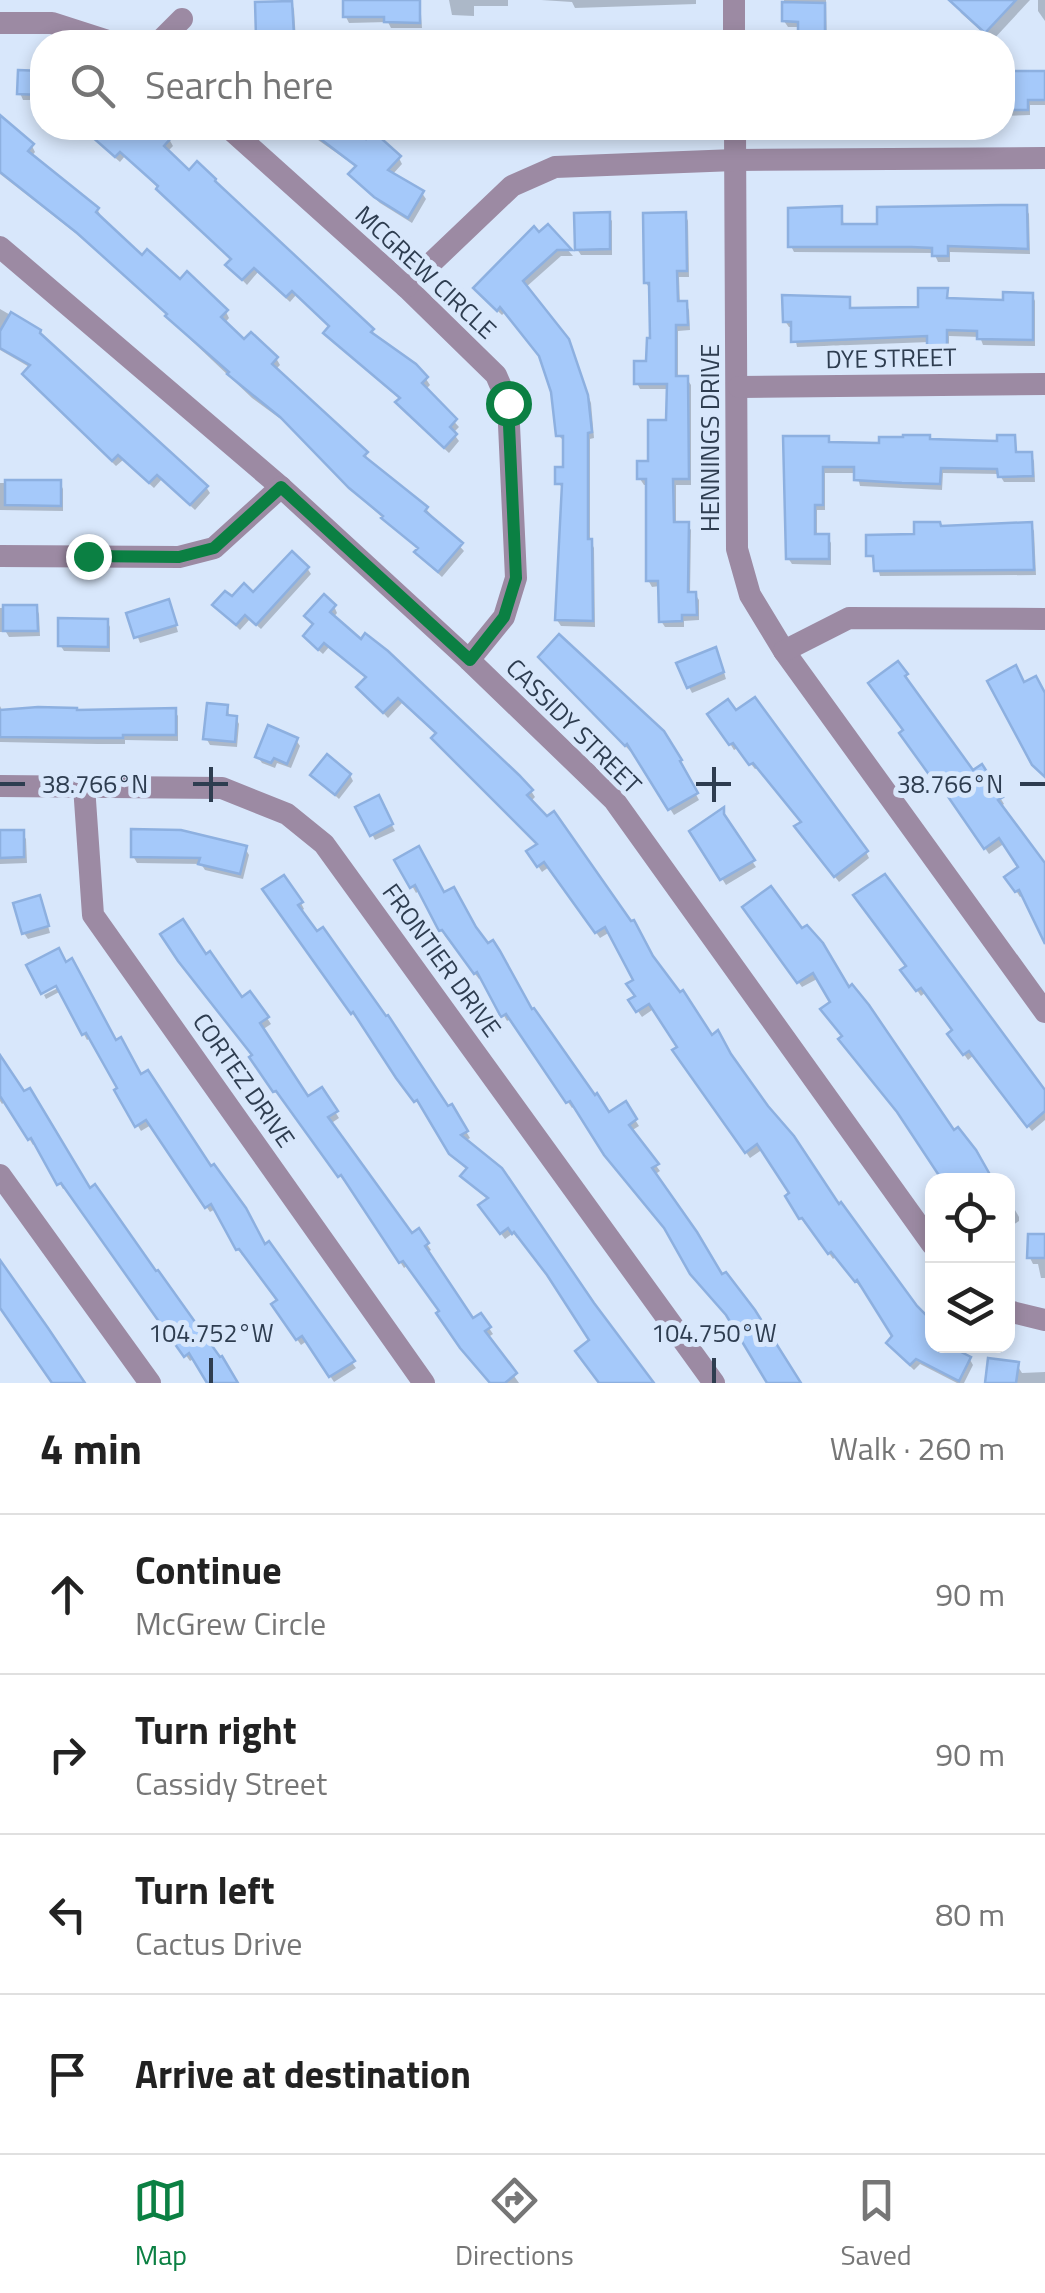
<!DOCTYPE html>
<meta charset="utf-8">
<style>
:root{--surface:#fff;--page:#f2f2f2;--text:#222;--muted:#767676;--line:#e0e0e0;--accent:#0b8043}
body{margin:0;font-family:"Titillium Web",sans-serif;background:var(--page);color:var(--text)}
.controls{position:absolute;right:30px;bottom:30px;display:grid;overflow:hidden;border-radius:20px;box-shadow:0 5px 15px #0003}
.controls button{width:90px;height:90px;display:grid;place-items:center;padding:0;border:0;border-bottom:2px solid var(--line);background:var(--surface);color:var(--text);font:50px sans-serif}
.stop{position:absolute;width:30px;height:30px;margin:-22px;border:8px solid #0b8043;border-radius:50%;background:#fff}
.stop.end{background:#0b8043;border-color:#fff;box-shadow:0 2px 10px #0008}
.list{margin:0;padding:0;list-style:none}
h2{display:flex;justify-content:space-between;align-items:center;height:130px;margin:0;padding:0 40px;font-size:42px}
h2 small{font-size:32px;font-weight:400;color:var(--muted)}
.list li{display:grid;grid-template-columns:65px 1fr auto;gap:30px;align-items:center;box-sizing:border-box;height:160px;padding:0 40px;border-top:2px solid var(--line)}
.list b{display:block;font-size:38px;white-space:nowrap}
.list p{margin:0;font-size:32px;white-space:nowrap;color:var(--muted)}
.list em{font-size:32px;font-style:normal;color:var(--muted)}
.icon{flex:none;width:55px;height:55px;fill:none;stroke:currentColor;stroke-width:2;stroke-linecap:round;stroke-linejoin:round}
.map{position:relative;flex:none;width:1045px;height:1383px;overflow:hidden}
.search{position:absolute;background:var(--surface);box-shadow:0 5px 15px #0003;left:30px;right:30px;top:30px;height:110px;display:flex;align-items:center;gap:25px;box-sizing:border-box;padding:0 35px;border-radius:40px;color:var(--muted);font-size:38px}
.sheet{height:770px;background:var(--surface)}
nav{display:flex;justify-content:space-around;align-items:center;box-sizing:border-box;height:140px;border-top:2px solid var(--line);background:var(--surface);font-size:28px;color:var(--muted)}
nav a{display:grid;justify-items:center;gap:5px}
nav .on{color:var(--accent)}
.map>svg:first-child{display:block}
</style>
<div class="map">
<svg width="1045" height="1383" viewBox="0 0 1045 1383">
<rect width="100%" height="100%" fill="#d8e7fb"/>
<g fill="#0003">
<path d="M346 0H420L422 28H391L388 22 349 23 346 17Z"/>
<path d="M449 0H508V6H474V16L452 15Z"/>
<path d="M541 0H696V4L575 8 572 2Z"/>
<path d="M784 0H826L827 42H804L801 27H788L784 21Z"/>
<path d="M958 0H1030L992 41 961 13 955 3Z"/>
<path d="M1038 0H1045V21L1038 11Z"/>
<path d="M291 3 294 9 296 41 262 42 259 36Z"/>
<path d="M1045 72V105H1030V115L1002 116V73Z"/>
<path d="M20 73 42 74V100H23L20 93Z"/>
<path d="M69 128H147L169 139 173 146 167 152 426 379 430 385 425 390 459 427 453 433 459 441 449 453 402 409 401 400 330 339 326 333 331 328 296 295 290 302 258 272 247 285 228 265 233 260 125 156 120 162 85 131 80 138Z"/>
<path d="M301 128H347L366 142 399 158 402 164 392 175 422 193 426 199 412 223 380 203 355 181 352 174 358 168Z"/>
<path d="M457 128H537L504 130 462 139Z"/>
<path d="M0 129 32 146 35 152 31 157 97 209 101 216 98 218 142 259 226 312 229 318 224 324 244 342 276 358 280 365 275 370 366 454 367 462 426 509 464 551 442 577 421 558 419 550 356 494 286 423 252 398 172 322 168 315 83 239 0 174Z"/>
<path d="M1025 207 1029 214 1030 254 950 252V262H938L934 253 794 252 791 246 841 209 844 226H880Z"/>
<path d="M685 214 688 221 689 277H679L680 304H686L689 310 690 330 678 331V379H687L691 385V485H676V524H687L691 530 690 594H695L699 600V620L684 621V627H665L661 621 660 586 652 587 648 580 649 485H644L640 479 651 464 669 422 670 389H640L637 383 649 364 652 341 650 289 646 283Z"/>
<path d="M608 215 612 221V255H581L577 249Z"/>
<path d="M548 227 573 256H561L525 288 571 348 591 403 594 438 590 439V540L594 548 595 627 561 626 557 620 564 489 558 483 565 470V442L559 436 554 392 542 358 505 312 502 315 480 294Z"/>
<path d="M946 291 950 301 1005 303 1032 295 1035 301V346L983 345 980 337 949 336V352H933L930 342 797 347 793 327H789L785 321 849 299 852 310H921Z"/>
<path d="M0 309 40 332 206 487 210 493 195 510 162 479 154 488 123 460 116 466 29 380 31 368 0 350Z"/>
<path d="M828 438 831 445 1000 443 1014 438 1018 455 1031 454 1034 461 1035 482H1004L999 474 943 473 942 490 860 486 857 473H825V510H817V536H827L831 543V565L792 564 788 558Z"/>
<path d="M0 483H60L63 489V511L0 510Z"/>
<path d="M1031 525 1034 531 1036 575 880 576 876 561 869 555 942 529Z"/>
<path d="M307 568 311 574 261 629 250 619 240 630 215 605 254 595Z"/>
<path d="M334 606 337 613 333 618 531 791 535 797 530 802 766 1108 915 1308 932 1324V1346H955L969 1358 973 1365 964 1383H957L920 1364 914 1370 892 1349 889 1343 895 1336 862 1285 860 1287 836 1256 833 1259 807 1222 805 1224 788 1197 792 1194 763 1149 750 1158 679 1057 680 1048 655 1008 642 1017 635 1007 636 981 610 932 600 938 549 867 542 872 529 852 538 846 437 745 434 739 437 735 402 703 388 718 359 687 368 679 329 647 323 654 309 642 306 636 314 626 307 617Z"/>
<path d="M36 607 39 614 40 636 9 637 6 632H0V608Z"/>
<path d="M171 608 178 632 140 643 129 614Z"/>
<path d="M107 621 110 627V652L64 651 60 645Z"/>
<path d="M719 656 726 679 692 693 689 687Z"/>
<path d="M545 663 662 733 684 767 682 769 699 800 674 815 632 749 630 751Z"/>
<path d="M906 675 909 681 907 683 972 774 982 768 1004 804 999 807 1045 868V931L1024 894 1020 897 1007 877 1021 868 1005 843 989 854 945 790 943 792 906 740V731L875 690Z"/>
<path d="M0 706 3 712 174 710 178 716V741L125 740V744H97L0 742Z"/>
<path d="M227 707 230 718H236L239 724 237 747 210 745 206 738Z"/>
<path d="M711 714 866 852 869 858 839 882 801 833 803 823 758 768 755 769 738 748 734 750Z"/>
<path d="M296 740 300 746 291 768 277 763 275 768 262 763 258 757Z"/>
<path d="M313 775H350L353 781 339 799Z"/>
<path d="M378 799 395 831 375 840 359 808Z"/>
<path d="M723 811 726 822 756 867 726 885 692 831Z"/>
<path d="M0 833H22L26 839 27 863 0 864Z"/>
<path d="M245 848 249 855 243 879 205 870 201 864 137 863 133 856Z"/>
<path d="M398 861 443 895 475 929 532 1013 608 1115 625 1104 639 1126 631 1131 660 1171 654 1175 722 1278 797 1383H770L732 1321 576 1105 572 1108 511 1019 507 1021 482 977 479 979 445 936 420 890 416 893Z"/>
<path d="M269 896 301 903 304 909 300 912 447 1110 451 1107 470 1138 465 1141 653 1383H618L554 1281 520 1236 517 1238 513 1233 505 1239 485 1212 489 1200 467 1182 463 1176 468 1170 456 1160 422 1105 420 1106 359 1016 356 1018Z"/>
<path d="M42 904 50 933 28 939 24 933Z"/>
<path d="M749 914 848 990 953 1134 974 1152 990 1180H952L844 1037 833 1002 819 978 802 987Z"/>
<path d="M58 952 115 1043 356 1368 334 1382 307 1341 301 1345 277 1311 280 1301 245 1253 242 1255 217 1208 210 1212 151 1125 141 1131 117 1091 121 1089 92 1037 87 1040 61 991 46 999 44 995 68 983Z"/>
<path d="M206 958 242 1000 267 1018 271 1024 262 1030 307 1099 321 1090 339 1118 330 1124 411 1236 418 1231 431 1250 426 1253 473 1322 481 1316 493 1334 487 1338 519 1383H490L408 1265 404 1268 347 1179 344 1181 256 1062Z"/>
<path d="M908 967 1045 1093V1120L1032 1131 974 1055 968 1060 954 1040 955 1031 926 992 921 996 907 976Z"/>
<path d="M0 1061 89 1192 235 1383H211L195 1358 190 1361 66 1188 63 1189 36 1143 33 1145 6 1101 2 1104 0 1101Z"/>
<path d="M1008 1198 1019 1217V1221L1008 1228Z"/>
<path d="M1045 1237V1278H1041L1038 1264H1033L1030 1258Z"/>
<path d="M1017 1365 1022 1373 1045 1372V1383H988Z"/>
</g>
<g fill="#a5c9fa" stroke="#8db0e0" stroke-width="2.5">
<path d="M343 0H420V23L384 22V17H343Z"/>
<path d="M949 0H1016L985 33Z"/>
<path d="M292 1 294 35 256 37 255 2Z"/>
<path d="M782 2 825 3V38L798 37V22L782 21Z"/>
<path d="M18 70 42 71V95L17 94Z"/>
<path d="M1002 71H1045V100H1028V110H1002Z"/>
<path d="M0 115 34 144 28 151 99 208 96 212 142 255 147 249 180 279 187 271 228 310 221 317 244 339 251 332 278 357 272 364 368 452 364 456 428 507 425 511 463 543 438 572 414 552 418 548 381 518 383 516 349 488 280 417 227 374 229 372 165 316 167 314 77 233 0 172Z"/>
<path d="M82 128H136L146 137 155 128H160L171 138 164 146 189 170 197 161 216 179 215 181 374 329 371 332 416 364 428 377 422 383 457 419 450 427 457 434 444 448 395 402 400 398 323 333 329 326 292 291 286 297 254 268 242 280 225 265 231 259 156 189 158 186 120 152 115 157Z"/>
<path d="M306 128H351L366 139 373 131 401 156 388 170 424 191 408 218 374 197 348 174 356 166Z"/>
<path d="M1001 205H1027L1028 249 948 246V256H932V248L912 247H788V208L842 206V224H877V207Z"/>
<path d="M610 212V249L575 250 574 213Z"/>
<path d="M686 212 687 271H677L678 301H687L688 325H676V376H688L689 479H673L674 522H689L688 592H696L697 615H682V621L659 622 658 581H646V479H637V461H648V420H666L667 384H634V361H646L647 338H650L649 283H644L643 213Z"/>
<path d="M548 224 572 250H557L523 281 569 339 588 395 592 432 588 433V539H592L593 621 555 620 562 484H555V467H563V436H556L551 392 539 356 500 307 497 311 473 288 534 226 539 232Z"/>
<path d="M918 288H948L947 298 1003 300V292L1033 293V340L977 339V331L947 330V347H927V336L791 342V322H783L782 295 850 297V308L918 307Z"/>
<path d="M11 312 41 330 40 333 208 486 190 505 157 475 149 483 118 455 112 461 22 374 30 365 0 348V331Z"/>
<path d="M903 435H930V439L997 441V435H1015L1016 452H1032L1033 476 998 477 997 469 941 468 940 484 902 483 854 480V467H823V505H815V534H829V559H786L783 436H829V442L879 443V437H903Z"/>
<path d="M5 480H61V506L5 505Z"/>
<path d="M914 522H940L941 526 1032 522 1034 570 874 571 873 556H866V535L914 534Z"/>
<path d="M292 551 309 567 256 625 245 615 236 625 212 605 225 591 232 596 244 583 253 592Z"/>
<path d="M324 594 336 605 330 612 361 639 365 633 388 651 519 775 533 790 527 795 547 816 554 811 631 921 634 920 653 956 680 992 683 990 712 1035 718 1030 731 1054 768 1106 794 1136 839 1204 841 1202 917 1306 932 1321V1346H949L971 1357 959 1381 916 1359 910 1365 886 1343 892 1336 857 1280 855 1282 831 1252 828 1254 802 1218 799 1219 785 1196 789 1193 757 1144 745 1153 672 1050 677 1047 649 1004 636 1012 628 1000 635 996 626 984 633 980 605 927 595 933 544 862 537 867 526 851 537 844 431 738 436 733 398 698 383 713 356 687 366 677 324 643 318 650 303 636 313 624 304 616Z"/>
<path d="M169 599 177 625 134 638 126 613Z"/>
<path d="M3 605H37L38 631H3Z"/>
<path d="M58 618 108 619V647L58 646Z"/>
<path d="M559 634 664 731 682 760 680 761 698 793 668 810 627 744 625 746 538 657Z"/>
<path d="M716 647 724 672 687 688 676 663Z"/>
<path d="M898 661 908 674 905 676 973 770 982 764 1003 797 998 800 1045 863V944L1019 890 1015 892 1004 877 1018 867 999 838 984 849 940 785 938 787 899 733 903 730 868 683Z"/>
<path d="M1016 665 1024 682 1036 676 1045 693V777L1032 765 987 681Z"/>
<path d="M755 697 868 851 834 877 794 826 801 822 753 763 749 765 733 743 729 745 707 714 728 699 736 710Z"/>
<path d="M207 703 228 705 227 715 237 716 235 742 203 739Z"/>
<path d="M38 707 77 708V710L176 708V735H123V738H93L0 737V710Z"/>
<path d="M268 725 298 738 287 764 274 758 271 763 255 757Z"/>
<path d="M327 754 351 774 335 795 310 775Z"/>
<path d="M379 795 393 824 370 836 355 807Z"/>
<path d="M724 807V814L755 860 720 880 689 831Z"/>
<path d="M131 829 181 830 247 846 240 874 198 864 200 858 131 857Z"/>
<path d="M0 830H24V857L0 858Z"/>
<path d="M419 846 444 892 454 887 476 927 488 943 493 940 500 951 532 1009 534 1008 595 1095 597 1093 609 1112 626 1101 637 1119 629 1125 659 1164 652 1168 697 1232 722 1274 726 1272 755 1310 801 1383H767L726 1315 690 1274 664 1228 604 1155 570 1101 566 1103 506 1014 501 1017 477 972 474 974 442 930 439 931 415 885 410 888 394 860Z"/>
<path d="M885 874 1045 1090V1111L1027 1127 969 1051 963 1055 947 1034 952 1030 921 988 916 991 900 970 906 966 853 895Z"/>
<path d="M284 875 303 902 298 905 317 931 323 927 386 1016 388 1015 448 1106 452 1104 468 1131 461 1135 502 1168 594 1303 654 1383H599L575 1351 589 1340 547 1275 514 1232 512 1234 508 1228 500 1234 478 1205 488 1198 460 1176 467 1168 449 1154 417 1100 414 1102 396 1078 353 1012 351 1014 262 889Z"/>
<path d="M771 886 802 928 807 925 823 943 849 987 852 984 869 1005 954 1130 958 1127 976 1150 993 1180H942L897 1112 838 1039 842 1036 820 1009 830 1002 813 973 797 983 742 907Z"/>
<path d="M40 895 49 926 22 934 13 903Z"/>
<path d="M183 919 206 954 210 951 242 997 250 991 269 1017 260 1023 308 1096 322 1087 338 1111 328 1117 412 1233 419 1228 429 1243 425 1246 473 1318 481 1313 491 1327 485 1331 517 1373 505 1383H490L460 1348 436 1313 439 1311 403 1261 399 1263 341 1175 338 1177 276 1091 273 1092 249 1057 252 1055 178 961 160 934Z"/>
<path d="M59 948 66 962 72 958 116 1040 121 1037 141 1074 148 1070 211 1166 214 1164 246 1208 265 1244 269 1241 355 1361 329 1377 302 1336 296 1340 271 1304 277 1300 239 1249 236 1250 211 1204 205 1208 146 1120 135 1127 114 1090 117 1088 86 1033 82 1035 56 986 41 994 26 965Z"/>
<path d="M0 1055 24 1091 30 1088 90 1188 95 1184 156 1271 158 1270 220 1357 222 1356 238 1383H207L189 1353 184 1357 61 1183 57 1185 31 1138 28 1140 0 1096Z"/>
<path d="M1028 1234H1045V1258H1027Z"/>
<path d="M0 1260 48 1328 85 1383H52L0 1308Z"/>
<path d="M988 1358 1019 1362 1016 1383H985Z"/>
</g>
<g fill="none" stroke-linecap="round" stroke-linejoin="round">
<g stroke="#9c8aa3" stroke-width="22">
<path d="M734 0V42"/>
<path d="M0 23H52L111 42"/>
<path d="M159 42 182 19"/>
<path d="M229 128 406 287 496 375 508 403 516 578 504 617 469 660"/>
<path d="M735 128 737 549 750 595 784 651 1045 1012"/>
<path d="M0 247 281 487 469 660 614 800 932 1244"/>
<path d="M406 287 512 186 555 167 735 160 1045 158"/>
<path d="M739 387 1045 384"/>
<path d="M0 556 179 557 214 548 281 487"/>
<path d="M784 651 849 618 1045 619"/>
<path d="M0 786 222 788 287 814 324 844 714 1383"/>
<path d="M84 786 93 915 424 1383"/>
<path d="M0 1175 150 1383"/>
<path d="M1008 1311 1045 1320"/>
</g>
</g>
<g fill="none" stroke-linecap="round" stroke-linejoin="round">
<path stroke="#0b8043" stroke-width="12" d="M88 556 179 557 214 548 281 487 470 660 504 617 516 578 508 403"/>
</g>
<path fill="none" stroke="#2e3d50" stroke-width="4" d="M211 767V802M714 767V802M0 784H25M193 784H228M696 784H731M1020 784H1045M211 1358V1383M714 1358V1383"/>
<g text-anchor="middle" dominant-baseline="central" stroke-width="10" stroke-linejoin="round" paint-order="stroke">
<g font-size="25" fill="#2e3d50" stroke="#d8e7fb">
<text transform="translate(426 272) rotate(43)">MCGREW CIRCLE</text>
<text transform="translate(891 358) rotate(-1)">DYE STREET</text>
<text transform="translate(710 438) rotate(-90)">HENNINGS DRIVE</text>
<text transform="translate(574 726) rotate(45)">CASSIDY STREET</text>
<text transform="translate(442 960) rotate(54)">FRONTIER DRIVE</text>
<text transform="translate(244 1080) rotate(55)">CORTEZ DRIVE</text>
</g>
</g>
<g font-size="25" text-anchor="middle" fill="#2e3d50" stroke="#d8e7fb" stroke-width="10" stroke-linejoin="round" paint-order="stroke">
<text x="95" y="793">38.766°N</text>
<text x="950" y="793">38.766°N</text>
<text x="211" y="1342">104.752°W</text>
<text x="714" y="1342">104.750°W</text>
</g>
</svg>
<div class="controls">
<button><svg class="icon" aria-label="locate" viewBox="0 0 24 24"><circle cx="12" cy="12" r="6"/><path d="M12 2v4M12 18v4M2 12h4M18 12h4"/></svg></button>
<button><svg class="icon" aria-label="layers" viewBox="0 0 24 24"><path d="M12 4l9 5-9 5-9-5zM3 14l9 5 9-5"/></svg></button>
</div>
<div class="stop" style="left:508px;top:403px"></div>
<div class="stop end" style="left:88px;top:556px"></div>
<div class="search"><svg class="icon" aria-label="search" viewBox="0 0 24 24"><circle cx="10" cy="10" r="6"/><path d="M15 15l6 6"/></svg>Search here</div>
</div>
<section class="sheet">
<h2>4 min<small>Walk · 260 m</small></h2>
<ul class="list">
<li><svg class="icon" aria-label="ahead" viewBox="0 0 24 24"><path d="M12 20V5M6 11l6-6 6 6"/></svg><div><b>Continue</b><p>McGrew Circle</p></div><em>90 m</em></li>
<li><svg class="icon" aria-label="right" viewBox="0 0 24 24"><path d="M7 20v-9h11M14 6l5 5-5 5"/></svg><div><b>Turn right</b><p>Cassidy Street</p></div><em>90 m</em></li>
<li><svg class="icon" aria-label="left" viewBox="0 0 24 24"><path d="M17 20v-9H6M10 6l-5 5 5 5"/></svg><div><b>Turn left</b><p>Cactus Drive</p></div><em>80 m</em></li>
<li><svg class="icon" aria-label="arrive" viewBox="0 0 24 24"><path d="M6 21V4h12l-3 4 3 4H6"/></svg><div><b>Arrive at destination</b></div></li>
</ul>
</section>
<nav>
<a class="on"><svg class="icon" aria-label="map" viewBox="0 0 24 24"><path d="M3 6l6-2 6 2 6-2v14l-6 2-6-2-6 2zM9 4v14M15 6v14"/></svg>Map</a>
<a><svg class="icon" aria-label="directions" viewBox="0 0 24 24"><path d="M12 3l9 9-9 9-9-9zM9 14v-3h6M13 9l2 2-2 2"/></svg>Directions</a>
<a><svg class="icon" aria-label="saved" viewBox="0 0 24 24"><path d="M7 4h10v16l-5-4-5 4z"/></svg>Saved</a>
</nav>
